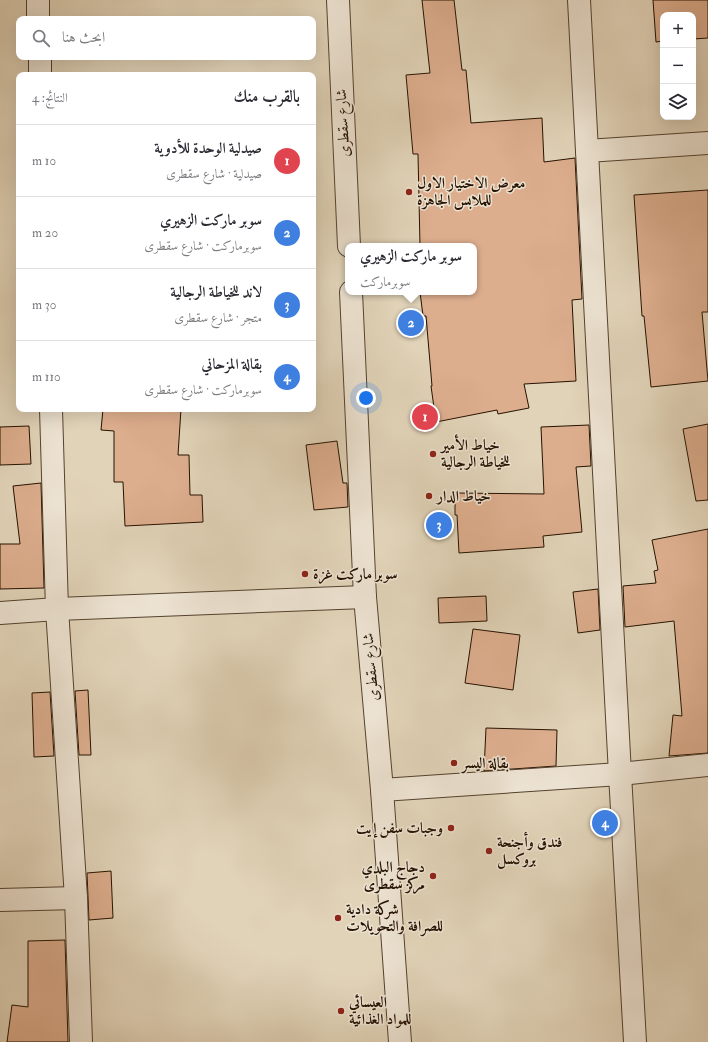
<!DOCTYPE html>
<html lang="ar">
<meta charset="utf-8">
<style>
:root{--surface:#fff;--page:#f2f2f3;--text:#2b2b33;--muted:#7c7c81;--line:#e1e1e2;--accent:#db2777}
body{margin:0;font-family:"IM FELL Double Pica",Amiri,serif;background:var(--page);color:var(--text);direction:rtl}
.controls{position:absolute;right:12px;top:12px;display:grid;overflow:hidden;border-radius:8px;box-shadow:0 4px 16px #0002}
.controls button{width:36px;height:36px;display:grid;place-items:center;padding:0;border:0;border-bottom:1px solid var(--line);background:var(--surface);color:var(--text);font:20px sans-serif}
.you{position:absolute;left:366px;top:398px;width:14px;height:14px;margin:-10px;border:3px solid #fff;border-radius:50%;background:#1a73e8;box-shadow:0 0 0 6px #1a73e833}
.badge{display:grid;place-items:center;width:26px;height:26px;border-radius:50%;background:var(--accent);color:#fff;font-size:13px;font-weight:700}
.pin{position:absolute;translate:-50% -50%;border:2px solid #fff;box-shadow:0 1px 4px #0006}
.popup{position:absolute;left:345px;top:243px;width:132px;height:52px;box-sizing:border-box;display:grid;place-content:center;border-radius:8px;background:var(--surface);filter:drop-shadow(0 1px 3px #0005);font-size:13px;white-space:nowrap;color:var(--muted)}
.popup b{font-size:15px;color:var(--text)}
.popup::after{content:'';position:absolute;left:50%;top:100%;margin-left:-8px;border:8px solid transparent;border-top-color:var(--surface)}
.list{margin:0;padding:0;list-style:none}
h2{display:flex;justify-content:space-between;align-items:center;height:52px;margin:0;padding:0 16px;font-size:17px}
h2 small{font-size:13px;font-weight:400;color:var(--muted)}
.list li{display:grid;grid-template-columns:26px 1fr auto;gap:12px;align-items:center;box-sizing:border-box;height:72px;padding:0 16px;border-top:1px solid var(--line)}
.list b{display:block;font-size:15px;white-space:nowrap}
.list p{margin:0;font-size:13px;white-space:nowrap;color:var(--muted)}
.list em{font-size:13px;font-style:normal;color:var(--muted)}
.icon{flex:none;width:22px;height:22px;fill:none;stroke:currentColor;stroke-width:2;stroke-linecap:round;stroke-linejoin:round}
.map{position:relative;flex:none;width:708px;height:1042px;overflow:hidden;direction:ltr}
.search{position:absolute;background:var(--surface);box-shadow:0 4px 16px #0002;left:16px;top:16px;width:300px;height:44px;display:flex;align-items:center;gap:10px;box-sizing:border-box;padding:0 14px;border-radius:8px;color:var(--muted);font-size:15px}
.panel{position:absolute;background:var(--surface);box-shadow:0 4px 16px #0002;left:16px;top:72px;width:300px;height:340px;border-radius:8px;direction:rtl}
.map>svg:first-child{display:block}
</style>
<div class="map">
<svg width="708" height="1042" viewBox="0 0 708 1042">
<rect width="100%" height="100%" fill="#e1d3b8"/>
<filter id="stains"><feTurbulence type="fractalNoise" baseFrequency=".005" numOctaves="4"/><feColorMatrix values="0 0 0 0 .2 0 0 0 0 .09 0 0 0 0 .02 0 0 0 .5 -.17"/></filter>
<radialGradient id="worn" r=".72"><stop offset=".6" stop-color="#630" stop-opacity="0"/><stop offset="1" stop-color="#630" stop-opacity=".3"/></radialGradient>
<g fill="#ddae8e" stroke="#251200">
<path d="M422 0H454L462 70H466L471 123 542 118 544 162 575 158 582 299 572 300 576 381 524 384 529 408 498 414 497 410 436 422 431 386H432L426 316H423L420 292H474V246H420L418 154H413L406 75 430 73Z"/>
<path d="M653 0H708V38L693 39V15H663V41L656 42Z"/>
<path d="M708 190V312H702L708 381 651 387 644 316H642L634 195Z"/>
<path d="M103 409H181L178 455H189L190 495H202L203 522 125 526 123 482H114V431L101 430Z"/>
<path d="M708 424V500L696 501 683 429Z"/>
<path d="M589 425 591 466 576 467 582 532 543 536 544 547 459 553 457 515H455V493L544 494 541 427Z"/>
<path d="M29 426 31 464 0 465V427Z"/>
<path d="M337 441 343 483H347L348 507 314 510 306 445Z"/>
<path d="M41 483 44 588 0 589V544H20L13 486Z"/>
<path d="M708 529V753L669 756 673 715 682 716 674 621 625 627 623 586 656 583 654 571 658 570 652 540Z"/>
<path d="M598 589 600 630 578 633 573 592Z"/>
<path d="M486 596 487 621 439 623 438 598Z"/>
<path d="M473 629 520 635 513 690 465 683Z"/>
<path d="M88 690 91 755H79L75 691Z"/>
<path d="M50 692 54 756 34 757 32 693Z"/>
<path d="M486 728 557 730 556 766 484 771Z"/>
<path d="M111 871 113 918 89 920 87 873Z"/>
<path d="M65 940 68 1042H7L12 1005 28 1007V941Z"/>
</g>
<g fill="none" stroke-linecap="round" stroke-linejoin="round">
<defs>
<g id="minor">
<path d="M38 0V19"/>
<path d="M579 0 620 774 635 1042"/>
<path d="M40 57V75"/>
<path d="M587 151 708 143"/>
<path d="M51 409 57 609 76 898 81 1042"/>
<path d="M0 613 57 609 365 597"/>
<path d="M382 790 620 774 708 765"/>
<path d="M0 900 76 898"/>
</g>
<g id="tertiary">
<path d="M338 0 349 246"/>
<path d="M351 292 365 597 382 790 400 1042"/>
</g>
</defs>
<use href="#minor" stroke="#54422e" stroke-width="24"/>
<use href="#tertiary" stroke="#54422e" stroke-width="24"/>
<use href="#minor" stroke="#ece2d1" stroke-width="22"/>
<use href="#tertiary" stroke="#ece2d1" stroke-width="22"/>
</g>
<g fill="#8f2418" stroke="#ece2d1" stroke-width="1.5">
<circle cx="409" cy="192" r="4"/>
<circle cx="433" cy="454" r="4"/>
<circle cx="429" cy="496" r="4"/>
<circle cx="305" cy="574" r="4"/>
<circle cx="454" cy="763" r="4"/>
<circle cx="451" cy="828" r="4"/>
<circle cx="489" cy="851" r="4"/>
<circle cx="433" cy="876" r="4"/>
<circle cx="338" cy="918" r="4"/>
<circle cx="341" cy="1011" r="4"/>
</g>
<g text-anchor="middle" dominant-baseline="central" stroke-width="3" stroke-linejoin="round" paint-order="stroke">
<g font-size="15" fill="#251200" stroke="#ece2d1">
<text transform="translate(343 123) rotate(-93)">شارع سقطرى</text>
<text transform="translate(371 667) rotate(-95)">شارع سقطرى</text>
</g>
<g font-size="15" font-weight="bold" fill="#251200" stroke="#ece2d1" text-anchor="start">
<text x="417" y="183">معرض الاختيار الاول<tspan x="417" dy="17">للملابس الجاهزة</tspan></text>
<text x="441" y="445">خياط الأمير<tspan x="441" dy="17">للخياطة الرجالية</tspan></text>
<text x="437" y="496">خياط الدار</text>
<text x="313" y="574">سوبر ماركت غزة</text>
<text x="462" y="763">بقالة اليسر</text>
<text x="443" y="828" text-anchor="end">وجبات سفن إيت</text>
<text x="497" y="842">فندق وأجنحة<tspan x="497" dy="17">بروكسل</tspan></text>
<text x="425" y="867" text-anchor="end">دجاج البلدي<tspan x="425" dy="17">مركز سقطرى</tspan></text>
<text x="346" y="909">شركة دادية<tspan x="346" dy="17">للصرافة والتحويلات</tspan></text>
<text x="349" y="1002">العيسائي<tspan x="349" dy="17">للمواد الغذائية</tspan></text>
</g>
</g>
<rect width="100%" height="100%" filter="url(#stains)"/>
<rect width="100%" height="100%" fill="url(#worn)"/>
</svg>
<div class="controls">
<button>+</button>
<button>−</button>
<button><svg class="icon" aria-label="layers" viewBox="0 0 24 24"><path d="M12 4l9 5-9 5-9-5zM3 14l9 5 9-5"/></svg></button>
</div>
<div class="you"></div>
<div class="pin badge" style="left:425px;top:417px;background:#e0444e">1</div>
<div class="pin badge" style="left:411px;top:323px;background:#3f7fe0">2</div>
<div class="popup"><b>سوبر ماركت الزهيري</b>سوبرماركت</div>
<div class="pin badge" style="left:439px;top:525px;background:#3f7fe0">3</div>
<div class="pin badge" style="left:605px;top:823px;background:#3f7fe0">4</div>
<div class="search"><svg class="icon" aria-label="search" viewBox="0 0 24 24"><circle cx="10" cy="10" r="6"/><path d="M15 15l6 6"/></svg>ابحث هنا</div>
<section class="panel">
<h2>بالقرب منك<small>النتائج: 4</small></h2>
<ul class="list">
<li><span class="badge" style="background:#e0444e">1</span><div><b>صيدلية الوحدة للأدوية</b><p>صيدلية · شارع سقطرى</p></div><em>10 m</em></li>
<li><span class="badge" style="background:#3f7fe0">2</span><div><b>سوبر ماركت الزهيري</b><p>سوبرماركت · شارع سقطرى</p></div><em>20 m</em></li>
<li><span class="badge" style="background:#3f7fe0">3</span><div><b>لاند للخياطة الرجالية</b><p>متجر · شارع سقطرى</p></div><em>30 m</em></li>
<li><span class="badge" style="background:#3f7fe0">4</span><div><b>بقالة المزحاني</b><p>سوبرماركت · شارع سقطرى</p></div><em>110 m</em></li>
</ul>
</section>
</div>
